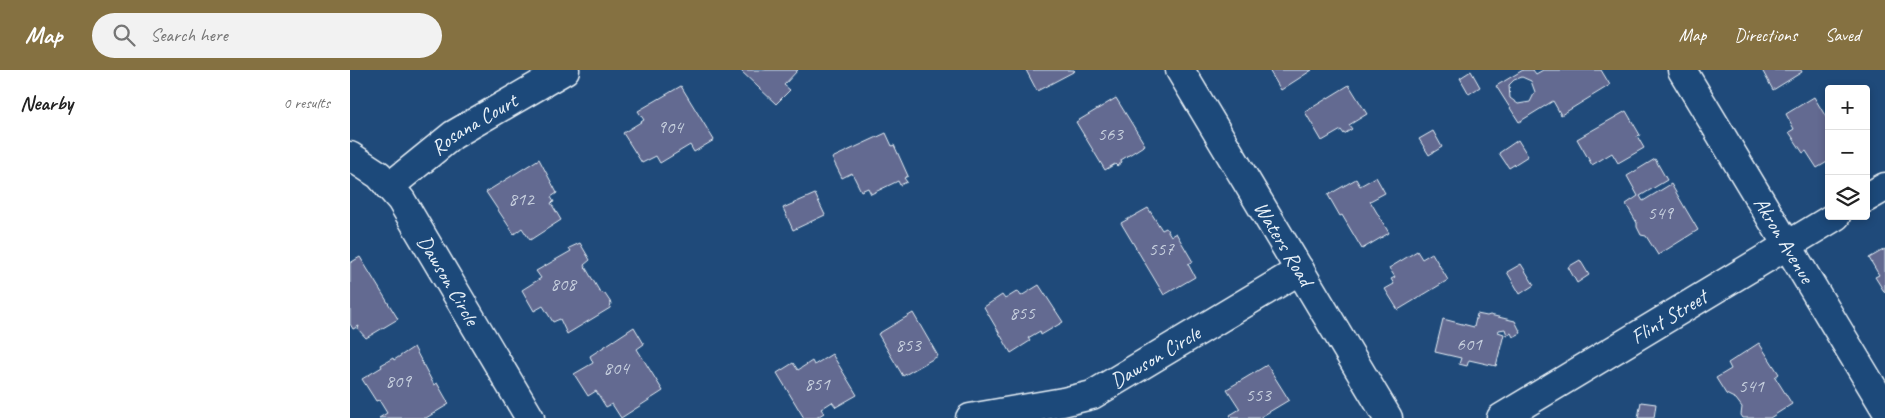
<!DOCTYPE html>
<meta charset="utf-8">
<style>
:root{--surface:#fff;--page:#f2f2f2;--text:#222;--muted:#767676;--line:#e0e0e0;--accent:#857141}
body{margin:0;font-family:Caveat,sans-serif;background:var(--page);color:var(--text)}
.controls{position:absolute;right:15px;top:15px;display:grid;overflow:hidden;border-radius:5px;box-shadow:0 2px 8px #0003}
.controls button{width:45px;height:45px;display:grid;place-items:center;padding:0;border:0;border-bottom:1px solid var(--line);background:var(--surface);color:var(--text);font:25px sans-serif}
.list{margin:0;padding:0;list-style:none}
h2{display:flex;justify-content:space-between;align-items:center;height:65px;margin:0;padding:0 20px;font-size:21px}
h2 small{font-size:16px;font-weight:400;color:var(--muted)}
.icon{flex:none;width:28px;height:28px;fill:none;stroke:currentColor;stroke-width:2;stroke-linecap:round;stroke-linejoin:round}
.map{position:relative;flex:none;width:1535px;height:348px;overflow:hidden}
header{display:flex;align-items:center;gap:30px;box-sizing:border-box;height:70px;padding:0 25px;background:var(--accent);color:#fff}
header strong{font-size:24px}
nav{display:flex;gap:28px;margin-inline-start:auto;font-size:18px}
.search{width:350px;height:45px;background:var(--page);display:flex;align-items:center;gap:12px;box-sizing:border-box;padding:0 18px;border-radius:28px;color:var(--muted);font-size:19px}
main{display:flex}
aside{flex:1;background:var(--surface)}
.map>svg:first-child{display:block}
</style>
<header>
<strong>Map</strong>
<div class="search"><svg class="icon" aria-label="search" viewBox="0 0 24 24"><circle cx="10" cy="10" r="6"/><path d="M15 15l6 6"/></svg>Search here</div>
<nav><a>Map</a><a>Directions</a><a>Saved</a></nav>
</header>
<main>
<aside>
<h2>Nearby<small>0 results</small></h2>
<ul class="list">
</ul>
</aside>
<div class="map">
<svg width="1535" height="348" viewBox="0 0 1535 348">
<rect width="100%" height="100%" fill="#1f4a7a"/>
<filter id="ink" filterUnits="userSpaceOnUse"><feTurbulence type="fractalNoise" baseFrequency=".02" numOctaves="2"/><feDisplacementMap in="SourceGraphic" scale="10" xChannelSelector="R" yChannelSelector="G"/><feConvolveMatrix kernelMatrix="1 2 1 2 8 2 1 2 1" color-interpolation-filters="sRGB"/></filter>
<g filter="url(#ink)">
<g fill="#636b91" stroke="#e8f1f8" fill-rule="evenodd">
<path d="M390 0H448L434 15 440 20 426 34Z"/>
<path d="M676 0H724L725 1 687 21Z"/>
<path d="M919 0H962L931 20Z"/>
<path d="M1173 0H1183L1186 4 1193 0H1251L1260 15 1211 45 1203 31 1169 52 1146 16ZM1172 7 1181 11 1185 22 1180 32 1168 34 1160 28 1159 15 1164 10Z"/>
<path d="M1412 0H1451L1452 2 1423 20Z"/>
<path d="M1121 1 1130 17 1119 24 1110 8Z"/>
<path d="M999 15 1017 44 999 55 1002 59 994 64 991 60 972 71 955 42Z"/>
<path d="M331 16 364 70 344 82 340 75 310 93 306 86 292 93 273 63 294 50 288 41Z"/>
<path d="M1464 27 1479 52V91L1467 98 1456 81 1453 83 1439 62 1444 59 1436 44Z"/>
<path d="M766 28 795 75 771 90 772 92 767 96 765 94 755 100 726 52Z"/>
<path d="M1276 41 1290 65 1287 66 1294 78 1268 93 1262 83 1242 95 1227 69Z"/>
<path d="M1083 61 1092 77 1079 85 1069 69Z"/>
<path d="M536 63 542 76 544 75 558 106 554 108 557 112 550 115 548 111 521 124 518 118 511 121 502 103 492 108 482 88Z"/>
<path d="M1168 70 1178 86 1159 98 1149 83Z"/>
<path d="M189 89 207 123 201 127 204 132 201 133 211 150 180 170 172 158 164 164 136 122Z"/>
<path d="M1305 89 1317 110 1290 126 1293 131 1321 114 1348 160 1308 185 1296 166 1291 165 1287 157V153L1276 134 1288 126 1277 106Z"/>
<path d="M1026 107 1035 123 1020 131 1039 163 1012 179 992 145 990 146 978 125 1006 109 1010 116Z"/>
<path d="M465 124 475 145 443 160 433 138Z"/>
<path d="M798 138 812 160 816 158 821 166 826 163 843 192 838 194 845 207 814 225 771 153Z"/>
<path d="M230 173 240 190 234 195 250 222 255 224 261 233 260 238 217 264 210 249 203 252 193 236 184 241 172 220 191 208 186 201 221 181 219 178Z"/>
<path d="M1535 179V223L1525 207 1529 205 1519 188Z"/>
<path d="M1067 181 1072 189 1082 183 1098 210 1048 240 1035 219 1044 214 1041 209 1045 207 1039 198Z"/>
<path d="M10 187 48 249 16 268 8 259 9 256 3 259 0 254V193Z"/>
<path d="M1230 190 1239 205 1227 213 1218 197Z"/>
<path d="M1171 194 1184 215 1170 224 1157 202Z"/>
<path d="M689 215 713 252 691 265 690 261 678 268 680 271 661 283 634 237 652 225 655 229 668 221 671 226Z"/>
<path d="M563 243 588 286 553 306 528 264Z"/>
<path d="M1127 244 1137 246 1140 245 1165 251 1171 263 1163 267 1161 263 1157 265 1155 259 1149 260 1148 262 1154 264 1146 296 1119 290 1117 296 1109 294 1111 288 1085 282 1093 249 1124 257Z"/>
<path d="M284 257 294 274 287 279 313 321 271 348 262 334 256 337 246 321 238 326 224 304 243 293 240 286Z"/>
<path d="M1409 273 1429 304 1425 307 1442 334 1420 348H1393L1391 345 1392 337 1386 329 1376 324 1366 308 1381 299 1378 293Z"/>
<path d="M64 277 84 315 87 313 99 334 76 348H29L37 343 29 330 26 331 12 309 32 297 31 295 43 288 44 290Z"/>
<path d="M482 284 507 325 486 337 482 332 471 339 474 343 466 348H454L427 303 443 293 448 300 462 291 464 295Z"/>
<path d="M917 295 939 330 909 348H882L880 345 890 339 877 319Z"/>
<path d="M1291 332 1306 334 1304 348H1288Z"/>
</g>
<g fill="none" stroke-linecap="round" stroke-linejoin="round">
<defs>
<g id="minor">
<path id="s1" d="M1332 0 1535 338"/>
<path id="s2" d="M0 86 29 105 51 130 180 348"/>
<path id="s3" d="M39 117 103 65 215 0"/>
<path d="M1516 128 1535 117"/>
<path id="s4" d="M620 348 713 332 742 325 950 200"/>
<path id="s5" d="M1151 348 1486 146"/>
</g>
<g id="tertiary">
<path id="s6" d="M830 0 1038 348"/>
</g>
</defs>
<use href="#minor" stroke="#e8f1f8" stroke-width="31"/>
<use href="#tertiary" stroke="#e8f1f8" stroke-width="31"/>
<use href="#minor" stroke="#1f4a7a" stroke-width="28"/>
<use href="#tertiary" stroke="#1f4a7a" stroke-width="28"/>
</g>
</g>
<g text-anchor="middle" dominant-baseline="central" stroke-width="4.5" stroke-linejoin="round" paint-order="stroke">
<g font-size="19" fill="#c7d0de">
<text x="320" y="57">904</text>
<text x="760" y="64">563</text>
<text x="171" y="129">812</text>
<text x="1310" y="143">549</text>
<text x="811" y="179">557</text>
<text x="213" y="214">808</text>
<text x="672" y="243">855</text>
<text x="1119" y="274">601</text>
<text x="558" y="275">853</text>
<text x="266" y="298">804</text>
<text x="48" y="311">809</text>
<text x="467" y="314">851</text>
<text x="1401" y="316">541</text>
<text x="908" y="325">553</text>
</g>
<g font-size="21" fill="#e8f1f8" stroke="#1f4a7a">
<text stroke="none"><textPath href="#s3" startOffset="106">Rosana Court</textPath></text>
<text stroke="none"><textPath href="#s1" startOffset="198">Akron Avenue</textPath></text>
<text stroke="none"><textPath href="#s6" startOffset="202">Waters Road</textPath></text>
<text stroke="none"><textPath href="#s2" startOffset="161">Dawson Circle</textPath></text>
<text stroke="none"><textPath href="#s5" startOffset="196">Flint Street</textPath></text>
<text stroke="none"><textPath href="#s4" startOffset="198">Dawson Circle</textPath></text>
</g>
</g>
</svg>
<div class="controls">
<button>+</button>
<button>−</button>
<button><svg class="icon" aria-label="layers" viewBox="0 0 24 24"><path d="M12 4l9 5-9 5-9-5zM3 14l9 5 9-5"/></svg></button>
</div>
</div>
</main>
